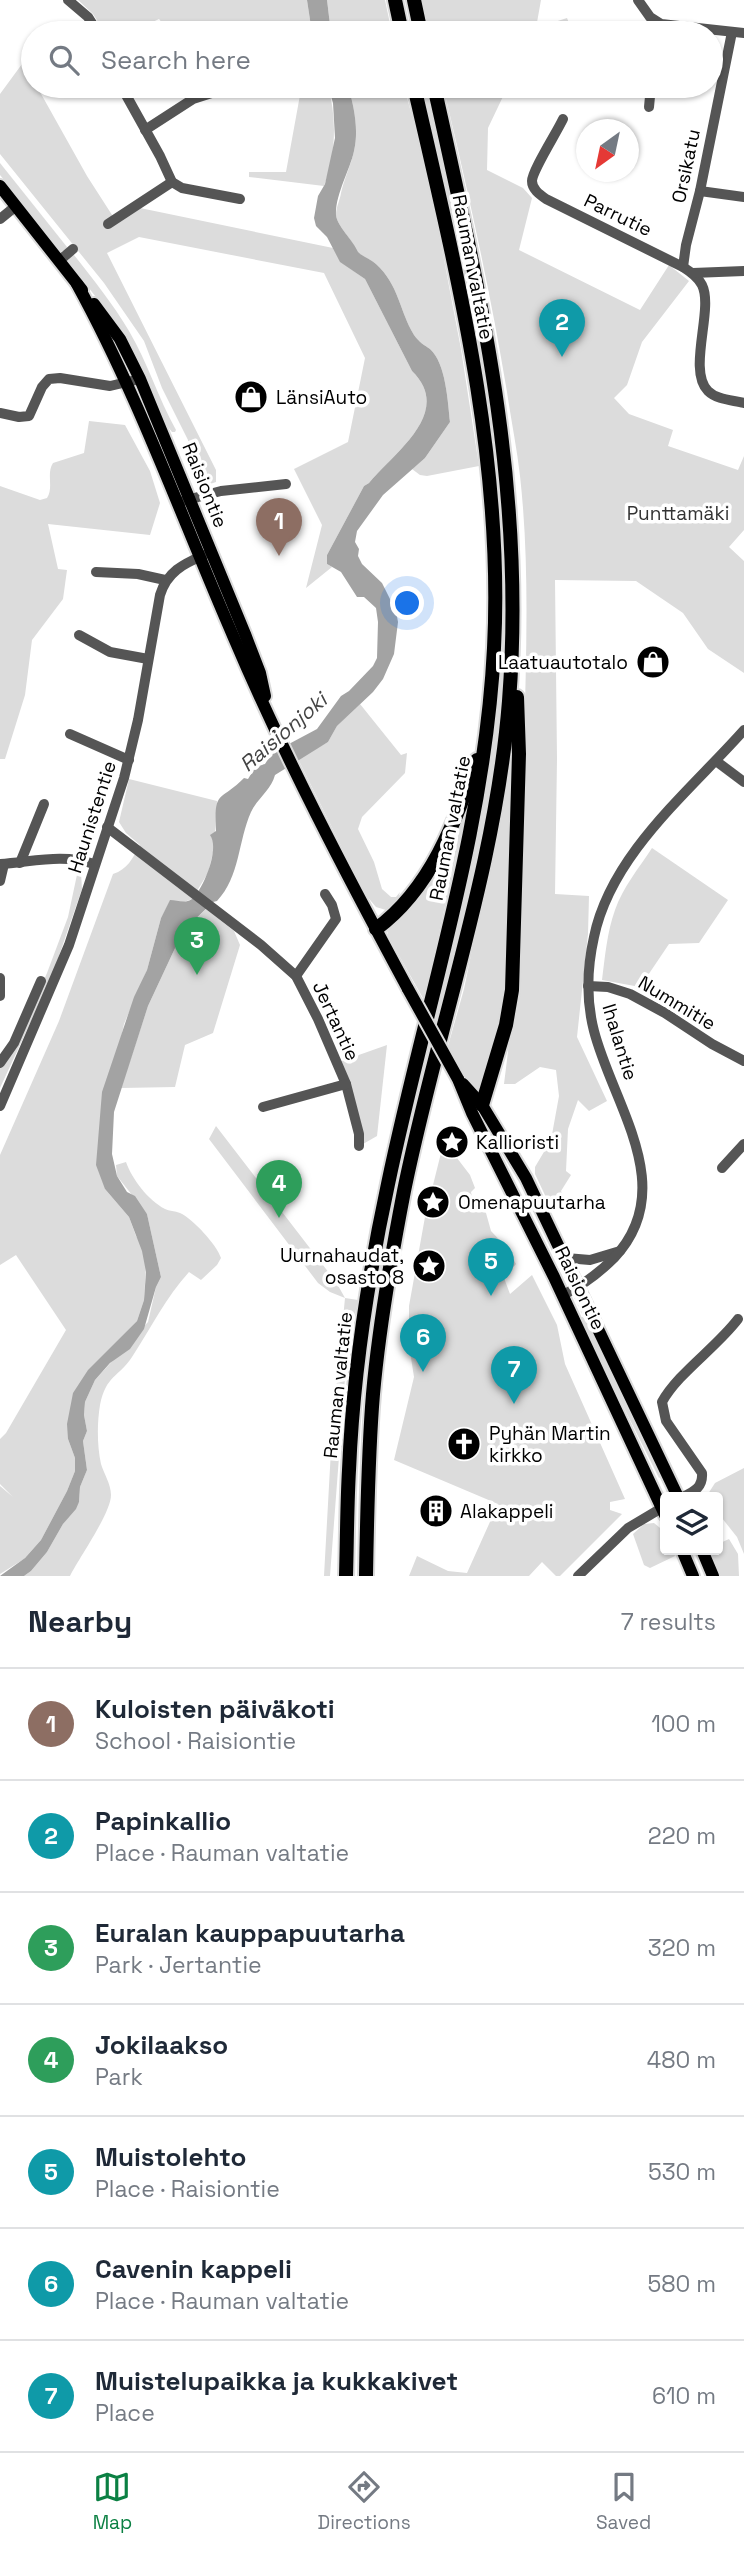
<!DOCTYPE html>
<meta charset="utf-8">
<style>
:root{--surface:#fff;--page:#f2f2f3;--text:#1f2937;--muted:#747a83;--line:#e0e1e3;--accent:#0b8043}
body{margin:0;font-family:"Space Grotesk",sans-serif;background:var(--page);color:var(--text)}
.controls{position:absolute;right:21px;bottom:21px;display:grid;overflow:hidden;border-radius:7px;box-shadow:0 2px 5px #0004}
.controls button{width:63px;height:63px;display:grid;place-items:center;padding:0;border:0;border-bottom:2px solid var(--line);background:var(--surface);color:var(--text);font:35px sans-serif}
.compass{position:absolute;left:576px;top:119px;width:63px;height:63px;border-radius:50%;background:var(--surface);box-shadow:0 2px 5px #0004;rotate:213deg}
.you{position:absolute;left:408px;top:604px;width:24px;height:24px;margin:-18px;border:5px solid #fff;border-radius:50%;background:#1a73e8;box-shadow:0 0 0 10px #1a73e833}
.badge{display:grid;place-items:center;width:46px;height:46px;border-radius:50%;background:var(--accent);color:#fff;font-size:23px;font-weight:700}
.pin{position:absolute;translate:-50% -58px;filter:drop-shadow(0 2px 4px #0008)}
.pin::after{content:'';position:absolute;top:37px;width:24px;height:21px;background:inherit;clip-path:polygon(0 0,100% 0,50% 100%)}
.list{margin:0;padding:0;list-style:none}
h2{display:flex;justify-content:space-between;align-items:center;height:91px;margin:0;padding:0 28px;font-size:30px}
h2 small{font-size:23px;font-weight:400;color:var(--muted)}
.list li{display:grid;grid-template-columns:46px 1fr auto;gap:21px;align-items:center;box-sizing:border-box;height:112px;padding:0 28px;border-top:2px solid var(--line)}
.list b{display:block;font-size:26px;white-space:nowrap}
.list p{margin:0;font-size:23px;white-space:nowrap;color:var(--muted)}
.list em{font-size:23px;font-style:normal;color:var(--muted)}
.icon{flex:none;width:38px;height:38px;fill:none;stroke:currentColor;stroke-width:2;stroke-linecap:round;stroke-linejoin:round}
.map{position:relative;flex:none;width:744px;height:1576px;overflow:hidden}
.search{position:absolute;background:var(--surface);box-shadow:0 2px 5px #0004;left:21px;right:21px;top:21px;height:77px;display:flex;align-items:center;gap:18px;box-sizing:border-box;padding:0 24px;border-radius:38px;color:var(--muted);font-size:26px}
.sheet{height:875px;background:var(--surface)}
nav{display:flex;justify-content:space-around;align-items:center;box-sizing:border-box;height:98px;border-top:2px solid var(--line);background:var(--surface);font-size:19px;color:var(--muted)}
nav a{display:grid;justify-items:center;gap:4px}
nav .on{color:var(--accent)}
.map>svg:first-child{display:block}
</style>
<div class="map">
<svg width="744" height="1576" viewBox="0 0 744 1576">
<rect width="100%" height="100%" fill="#fff"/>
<g fill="#dcdcdc">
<path d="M78 0H307L312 33H222V28L207 26 195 33H170L159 19 130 33H105L93 14Z"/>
<path d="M327 0H385L392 33H331Z"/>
<path d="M422 0H541L536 28 567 18 573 33H430Z"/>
<path d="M33 49V86H48L40 92 87 176 114 218 140 208 333 248 341 262 365 279 412 371C454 412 395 452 369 483L364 486 327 555V564L332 567 306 588 322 525 294 469 348 442 365 358 324 273 139 237 107 253 216 470V482L201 487 192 469 195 468 193 462 190 463 189 460 188 440 162 388 144 341 104 283 0 154V94Z"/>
<path d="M284 86H328C337 119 336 154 324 186L249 177V172H286L300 95Z"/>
<path d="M348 86H404L429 181 461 349 479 466 427 476 420 475 412 469 425 458 450 422C448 403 446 363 430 349 424 345 419 342 414 335 399 310 399 285 376 264 371 259 363 257 357 252 353 240 337 226 336 215 336 207 340 200 341 193 344 179 351 165 354 151 359 130 354 106 348 86Z"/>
<path d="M420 86H426C473 281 519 484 503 685 494 801 464 915 437 1027L433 1021C455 928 480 834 493 739 503 669 502 597 499 526Z"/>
<path d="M443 86H508L488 128 487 170 523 188 532 198 519 250 640 310 669 265 689 281 642 342 627 385 614 398 629 414 673 430 668 446 738 470 744 456V530L729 547 744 561V673L708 649 683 613 636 581 555 580 557 759 555 894 589 896 588 934 577 1037 607 1101 589 1111 578 1100 568 1129 566 1171 571 1175 561 1191 570 1210H552L535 1174V1167L551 1140 559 1096 556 1070 540 1067 515 1084H504C519 972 522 859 524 746 526 656 530 565 520 476 517 448 511 420 507 392 490 289 467 187 443 86Z"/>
<path d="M0 163 67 247 65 251H61L0 175Z"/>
<path d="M74 255C93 279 113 304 129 331 148 363 158 398 176 430L175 432H172C150 404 139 368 122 336 108 310 86 285 68 261L70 256Z"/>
<path d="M89 421 125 425 150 471 160 503 150 535 48 524 58 569 67 570 63 599 32 640 25 695 5 759H0V486L40 500 47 498C54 487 46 474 53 463L84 453Z"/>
<path d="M360 704 401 755 407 753 405 773 362 817 358 829 374 862 382 889 391 897H396L400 892 396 905 386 910 376 907 365 894 298 759 328 742 337 726Z"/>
<path d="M512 755 508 974 501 1024 479 1091 465 1076 448 1046 464 989Z"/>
<path d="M129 779 217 801 214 849 208 873 192 899 184 902 170 901 161 918 147 970 124 1024 120 1043 105 1189 129 1217 136 1236 147 1250 144 1300 137 1321 88 1371 68 1439 75 1458V1471L67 1491 41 1540 24 1559 0 1574V1486L13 1497 0 1484V1439L6 1433 66 1330 16 1255 0 1265V1155L59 1021 113 874C128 869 132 859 140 845L126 833 119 822Z"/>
<path d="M467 807 424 1000 388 936 387 930 414 903 427 884Z"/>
<path d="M652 848 728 900 699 943 669 944 640 987 602 980C605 957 607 932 615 910 623 887 639 868 652 848Z"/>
<path d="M78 870 81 873 82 889 52 976 0 1088V1068L17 1042 47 973 68 917Z"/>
<path d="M206 909 234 931 240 945 213 1033 185 1045 175 1087 121 1088 148 1006 183 931Z"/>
<path d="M387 1045 377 1136 363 1144 339 1062Z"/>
<path d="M216 1126 336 1282 345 1298 358 1300 347 1351 330 1576H324L332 1432 345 1298 330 1292 318 1283 209 1139Z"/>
<path d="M444 1141 470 1175 475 1188 471 1192 472 1197 486 1213 491 1231 506 1247 516 1264 504 1278 510 1294 532 1275 557 1325 565 1364 625 1499 610 1502V1510L622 1514 560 1576H556L542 1562 529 1576H409L417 1556 448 1571 467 1573 498 1504 394 1460 414 1377 409 1345V1306L425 1217Z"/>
<path d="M126 1162C132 1179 148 1200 165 1209 169 1211 175 1211 180 1213 193 1219 217 1245 221 1258L217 1265 201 1280 189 1272C166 1297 151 1328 132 1357 119 1377 106 1375 100 1405 97 1423 97 1446 101 1464 104 1474 111 1484 111 1495 111 1513 79 1558 70 1576H24L31 1571 47 1552 63 1524 79 1502 80 1487 87 1470 83 1441 87 1431 84 1415 85 1402 95 1380 148 1322 156 1287 161 1277 147 1214 117 1176 116 1165Z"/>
<path d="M586 1316 662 1476 659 1478 579 1318Z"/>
<path d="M744 1468V1554L737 1537 718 1513V1497H706L715 1483Z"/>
<path d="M654 1523 665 1532V1550H673L675 1556 650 1568 644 1565 633 1534 644 1524Z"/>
<path d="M729 1539 738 1554 739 1576H721L709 1550H718V1544Z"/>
</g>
<g fill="#a3a3a3">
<path d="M307 0H327L331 33H312Z"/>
<path d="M328 86H348C354 106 359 130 354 151 350 170 335 195 336 215 337 226 353 240 358 252 363 257 371 259 376 264 399 285 399 310 414 335 419 342 424 345 430 349 446 363 448 403 450 422L425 458 383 495 357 531 355 542 359 549 358 556 362 564 382 583 396 611 398 622 394 654 383 679 373 692 337 726 328 742 275 775C271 790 257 799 251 812 238 841 240 877 217 901L213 902 183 931 148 1006 114 1112 112 1154 117 1176 127 1192 135 1196 147 1214 161 1277 156 1287 144 1329 130 1349 110 1363 95 1380 85 1402 84 1415 87 1431 83 1441 87 1470 80 1487 79 1502 76 1509 63 1524 47 1552 31 1571 24 1576H0L25 1558 41 1540 67 1491 75 1471V1458L68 1439 67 1424 73 1393 88 1370 137 1321 144 1300 146 1272 142 1251 129 1217 105 1189 96 1165 102 1092 134 997 147 970 161 918 170 900C177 900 185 904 192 899 204 888 220 848 210 835L216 831C214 789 219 803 244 778L248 779 256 766 265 764 272 753 317 729 341 696 349 691 373 666 377 658 378 622 376 608 364 597H357L341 572 327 564V555L364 486 369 483C395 452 454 412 412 371L365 279 340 262 327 237 316 226 314 218 318 196 325 184 335 138 333 103Z"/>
</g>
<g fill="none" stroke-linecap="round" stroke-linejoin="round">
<defs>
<g id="major">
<path d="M0 186 82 290"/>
<path d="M77 284C139 397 182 519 234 638 285 758 346 874 408 989"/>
<path d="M94 304 120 339 140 379 245 634 260 673 265 696"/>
<path d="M458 1079 472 1113 554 1277 665 1515"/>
<path d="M463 1084 482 1105 526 1178 678 1497"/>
<path d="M682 1550 693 1576"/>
<path d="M702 1550 713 1576"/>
</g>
<g id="highway">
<path d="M395 0 402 33"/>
<path d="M414 0 421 33"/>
<path d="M376 929C431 889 455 822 477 760"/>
<path d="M482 1105 506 1025 512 990 519 754 517 697"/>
<path d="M346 1576C347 1541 347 1505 349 1470 353 1374 368 1277 388 1184 425 1006 485 831 494 648 504 458 456 270 414 86"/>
<path d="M366 1576C367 1515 368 1454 373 1394 379 1326 391 1258 404 1191 437 1028 496 868 509 701 526 486 480 294 434 86"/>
</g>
</defs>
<use href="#major" stroke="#dbdbdb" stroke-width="16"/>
<use href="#highway" stroke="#dbdbdb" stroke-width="18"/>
<g stroke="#555" stroke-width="10">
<path d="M68 0 88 17 98 33"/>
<path d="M638 0 650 17 661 24 744 33"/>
<path d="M648 33 654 22"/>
<path d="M121 86 160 156 172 182 182 188 240 199"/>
<path d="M649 107 651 86"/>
<path d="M563 119C557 132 532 171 532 181 532 189 539 194 546 199L683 267C691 272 698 277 702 285 714 309 687 370 708 391 717 400 733 400 744 403"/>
<path d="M145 130 193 99 218 91"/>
<path d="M700 191 744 197"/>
<path d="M0 219 16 206"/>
<path d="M108 224 172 182"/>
<path d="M59 261 73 249"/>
<path d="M683 267 686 245 700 191 732 32"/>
<path d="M693 273 744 271"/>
<path d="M0 413 19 417 29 416 42 387 49 379 60 378 110 386 140 379"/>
<path d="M183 501 221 491 286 484"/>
<path d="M96 572 138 574 165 580"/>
<path d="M79 635 110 652 148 659"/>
<path d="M70 734 129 760"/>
<path d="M716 761 744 782"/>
<path d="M107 827 261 945 296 976 318 1019 346 1084 359 1134V1146"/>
<path d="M20 863 44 804"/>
<path d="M0 864C32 862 63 853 94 864"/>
<path d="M0 881 4 864"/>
<path d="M296 976 336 919 332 905 325 894"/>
<path d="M0 978V996"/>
<path d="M588 986 608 987 630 994 665 1013 712 1044 744 1061"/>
<path d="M0 1063 14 1043 41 981"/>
<path d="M0 1106 69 945 124 778 138 720 160 595C167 572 183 564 204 555"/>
<path d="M263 1107 346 1084"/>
<path d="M722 1168 744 1144"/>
<path d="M566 1258 590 1260 620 1251"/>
<path d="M563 1295C583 1285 598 1274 614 1258 680 1188 613 1105 594 1031 586 1000 587 968 594 937 611 854 690 791 744 730"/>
<path d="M683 1497C695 1491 703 1487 702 1473L666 1421 662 1402C678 1373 716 1348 738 1319"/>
<path d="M578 1576 628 1528 665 1506"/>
</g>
<use href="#major" stroke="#000" stroke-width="12"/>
<use href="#highway" stroke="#000" stroke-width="14"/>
<defs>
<path id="major-bridge" d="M408 989 458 1079"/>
</defs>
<use href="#major-bridge" stroke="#dbdbdb" stroke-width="16" stroke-linecap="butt"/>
<use href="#major-bridge" stroke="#000" stroke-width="12"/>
</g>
<defs>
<symbol id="shop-disc" viewBox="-11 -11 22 22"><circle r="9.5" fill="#000" stroke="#fff"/><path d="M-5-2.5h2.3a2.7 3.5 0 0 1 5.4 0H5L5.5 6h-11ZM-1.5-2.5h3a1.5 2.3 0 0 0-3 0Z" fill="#fff"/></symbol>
<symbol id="sight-disc" viewBox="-11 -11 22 22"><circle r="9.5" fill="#000" stroke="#fff"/><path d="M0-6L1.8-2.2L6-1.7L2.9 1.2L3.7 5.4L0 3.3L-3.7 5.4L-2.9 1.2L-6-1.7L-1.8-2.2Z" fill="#fff"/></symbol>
<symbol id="church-disc" viewBox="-11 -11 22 22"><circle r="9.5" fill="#000" stroke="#fff"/><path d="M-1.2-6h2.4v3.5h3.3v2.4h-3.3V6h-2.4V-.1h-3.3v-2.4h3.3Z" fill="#fff"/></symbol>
<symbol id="building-disc" viewBox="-11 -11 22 22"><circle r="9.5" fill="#000" stroke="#fff"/><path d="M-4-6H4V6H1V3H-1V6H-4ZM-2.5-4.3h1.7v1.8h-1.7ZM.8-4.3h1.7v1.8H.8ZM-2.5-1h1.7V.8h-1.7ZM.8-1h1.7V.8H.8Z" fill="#fff"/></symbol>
</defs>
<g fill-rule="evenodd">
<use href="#shop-disc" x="232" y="378" width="38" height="38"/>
<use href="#shop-disc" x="634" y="643" width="38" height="38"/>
<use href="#sight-disc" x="433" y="1123" width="38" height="38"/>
<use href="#sight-disc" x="414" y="1183" width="38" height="38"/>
<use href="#sight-disc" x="410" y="1247" width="38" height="38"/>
<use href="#church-disc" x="445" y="1425" width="38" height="38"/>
<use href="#building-disc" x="417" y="1492" width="38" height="38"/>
</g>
<g text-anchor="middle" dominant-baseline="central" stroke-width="7" stroke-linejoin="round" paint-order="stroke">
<g font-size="19" fill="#000" stroke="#fff">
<text transform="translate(686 166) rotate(-78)">Orsikatu</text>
<text transform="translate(618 215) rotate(26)">Parrutie</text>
<text transform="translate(473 267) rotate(79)">Rauman valtatie</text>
<text transform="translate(205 485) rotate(68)">Raisiontie</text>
<text transform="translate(92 817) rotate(-72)">Haunistentie</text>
<text transform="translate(450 828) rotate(-79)">Rauman valtatie</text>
<text transform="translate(677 1003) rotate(31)">Nummitie</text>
<text transform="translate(336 1021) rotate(65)">Jertantie</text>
<text transform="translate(620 1042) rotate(73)">Ihalantie</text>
<text transform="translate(580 1288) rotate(64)">Raisiontie</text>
<text transform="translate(338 1385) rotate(-84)">Rauman valtatie</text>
</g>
<g font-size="19" fill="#000" stroke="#fff" text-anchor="start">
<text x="276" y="397">LänsiAuto</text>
<text x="628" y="662" text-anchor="end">Laatuautotalo</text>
<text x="476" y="1142">Kallioristi</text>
<text x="458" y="1202">Omenapuutarha</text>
<text x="404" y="1255" text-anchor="end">Uurnahaudat,<tspan x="404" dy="22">osasto 8</tspan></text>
<text x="489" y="1433">Pyhän Martin<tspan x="489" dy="22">kirkko</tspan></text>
<text x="460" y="1511">Alakappeli</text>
</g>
<g font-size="19" fill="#333" stroke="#fff">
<text x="678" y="513">Punttamäki</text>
</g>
<g font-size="21" font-style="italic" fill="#444" stroke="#fff">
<text transform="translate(283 732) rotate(-41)">Raisionjoki</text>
</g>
</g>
</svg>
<div class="controls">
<button><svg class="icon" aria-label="layers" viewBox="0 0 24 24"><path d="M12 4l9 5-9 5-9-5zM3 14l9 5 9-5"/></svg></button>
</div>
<svg class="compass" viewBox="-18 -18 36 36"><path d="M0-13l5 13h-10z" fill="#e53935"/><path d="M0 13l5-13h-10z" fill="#747a83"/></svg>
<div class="you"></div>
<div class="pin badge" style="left:279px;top:556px;background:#8d6e63">1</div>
<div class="pin badge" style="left:562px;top:357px;background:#0f9aa8">2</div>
<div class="pin badge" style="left:197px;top:975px;background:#2e9e5b">3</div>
<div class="pin badge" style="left:279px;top:1218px;background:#2e9e5b">4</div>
<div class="pin badge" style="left:491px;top:1296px;background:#0f9aa8">5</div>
<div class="pin badge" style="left:423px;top:1372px;background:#0f9aa8">6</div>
<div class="pin badge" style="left:514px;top:1404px;background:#0f9aa8">7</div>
<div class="search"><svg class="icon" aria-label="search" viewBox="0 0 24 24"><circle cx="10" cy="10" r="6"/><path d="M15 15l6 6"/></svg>Search here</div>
</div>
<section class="sheet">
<h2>Nearby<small>7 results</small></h2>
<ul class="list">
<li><span class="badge" style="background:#8d6e63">1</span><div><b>Kuloisten päiväkoti</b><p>School · Raisiontie</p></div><em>100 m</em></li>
<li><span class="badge" style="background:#0f9aa8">2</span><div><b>Papinkallio</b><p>Place · Rauman valtatie</p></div><em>220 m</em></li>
<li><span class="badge" style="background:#2e9e5b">3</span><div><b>Euralan kauppapuutarha</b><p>Park · Jertantie</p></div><em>320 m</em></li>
<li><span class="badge" style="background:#2e9e5b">4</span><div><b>Jokilaakso</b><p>Park</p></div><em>480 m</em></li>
<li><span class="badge" style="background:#0f9aa8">5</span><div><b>Muistolehto</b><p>Place · Raisiontie</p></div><em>530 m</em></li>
<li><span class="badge" style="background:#0f9aa8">6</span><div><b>Cavenin kappeli</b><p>Place · Rauman valtatie</p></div><em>580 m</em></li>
<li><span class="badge" style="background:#0f9aa8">7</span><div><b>Muistelupaikka ja kukkakivet</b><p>Place</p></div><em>610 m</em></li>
</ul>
</section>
<nav>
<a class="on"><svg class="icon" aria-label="map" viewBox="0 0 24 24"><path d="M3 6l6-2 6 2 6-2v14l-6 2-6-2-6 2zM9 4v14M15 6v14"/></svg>Map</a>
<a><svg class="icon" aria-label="directions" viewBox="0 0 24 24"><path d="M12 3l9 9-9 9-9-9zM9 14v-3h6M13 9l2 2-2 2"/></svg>Directions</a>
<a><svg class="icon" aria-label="saved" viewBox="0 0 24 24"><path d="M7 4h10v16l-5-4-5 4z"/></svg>Saved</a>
</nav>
